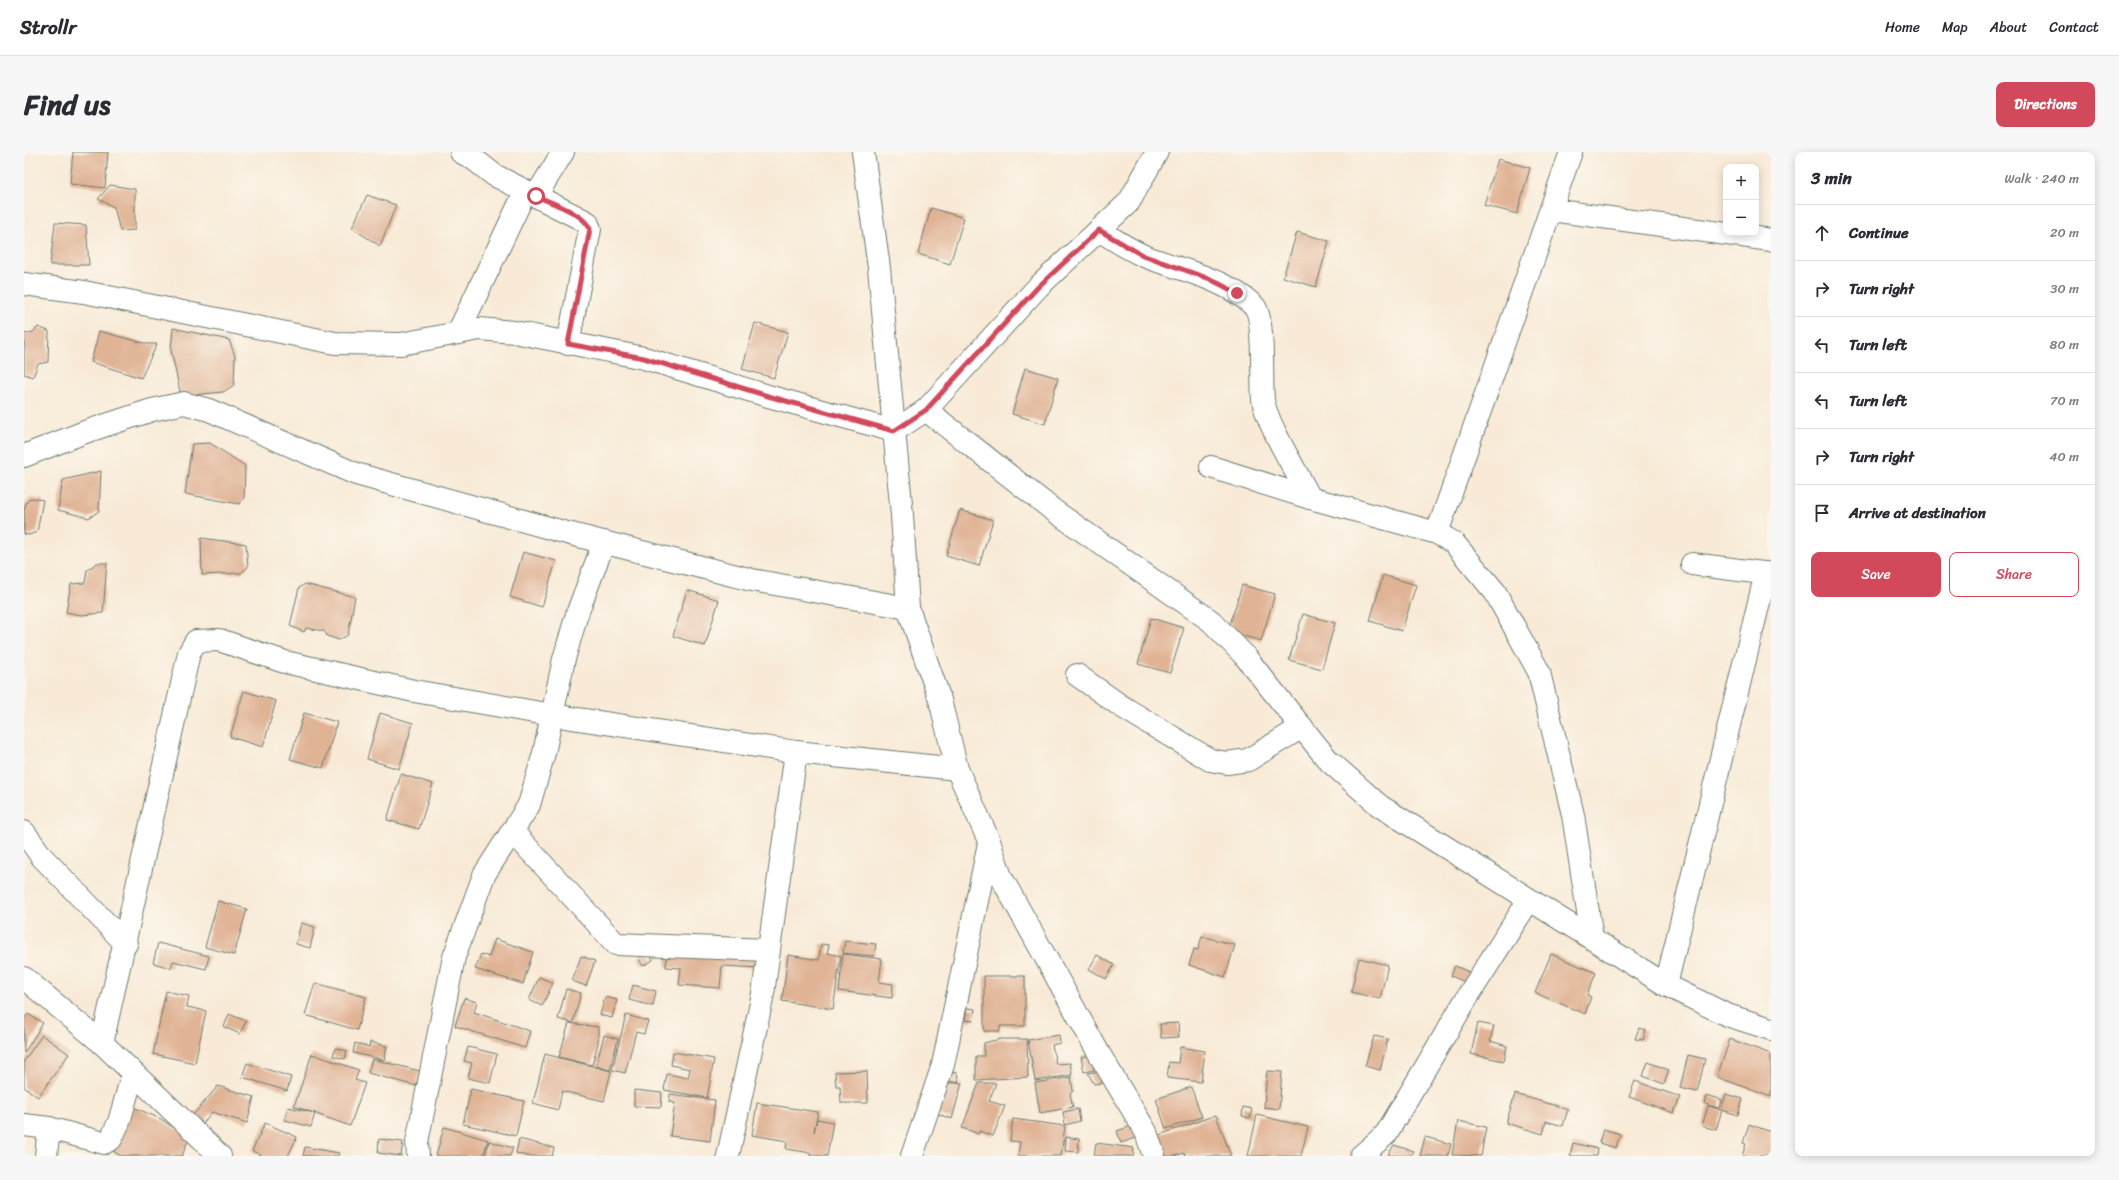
<!DOCTYPE html>
<meta charset="utf-8">
<style>
:root{--surface:#fff;--page:#f7f7f7;--text:#2b2b33;--muted:#7c7c81;--line:#e1e1e2;--accent:#d1495b}
body{margin:0;font-family:Sriracha,sans-serif;background:var(--page);color:var(--text)}
.controls{position:absolute;right:12px;top:12px;display:grid;overflow:hidden;border-radius:8px;box-shadow:0 2px 10px #0003}
.controls button{width:36px;height:36px;display:grid;place-items:center;padding:0;border:0;border-bottom:1px solid var(--line);background:var(--surface);color:var(--text);font:20px sans-serif}
.stop{position:absolute;width:12px;height:12px;margin:-9px;border:3px solid #d1495b;border-radius:50%;background:#fff}
.stop.end{background:#d1495b;border-color:#fff;box-shadow:0 1px 4px #0008}
.list{margin:0;padding:0;list-style:none}
h2{display:flex;justify-content:space-between;align-items:center;height:52px;margin:0;padding:0 16px;font-size:17px}
h2 small{font-size:13px;font-weight:400;color:var(--muted)}
.list li{display:grid;grid-template-columns:26px 1fr auto;gap:12px;align-items:center;box-sizing:border-box;height:56px;padding:0 16px;border-top:1px solid var(--line)}
.list b{display:block;font-size:15px;white-space:nowrap}
.list em{font-size:13px;font-style:normal;color:var(--muted)}
.actions{display:flex;gap:8px;padding:12px 16px}
.actions a{flex:1;padding:9px 0;border:1px solid var(--accent);border-radius:8px;text-align:center;font-size:14px;color:var(--accent)}
.actions .main{background:var(--accent);color:#fff}
.icon{flex:none;width:22px;height:22px;fill:none;stroke:currentColor;stroke-width:2;stroke-linecap:round;stroke-linejoin:round}
.map{position:relative;flex:none;width:1747px;height:1004px;overflow:hidden;border-radius:8px}
header{display:flex;align-items:center;gap:24px;box-sizing:border-box;height:56px;padding:0 20px;background:var(--surface);border-bottom:1px solid var(--line)}
header strong{font-size:19px}
nav{display:flex;gap:22px;margin-inline-start:auto;font-size:14px}
.intro{display:flex;align-items:center;justify-content:space-between;box-sizing:border-box;height:96px;padding:0 24px}
h1{margin:0;font-size:28px}
.button{padding:10px 18px;border-radius:8px;background:var(--accent);color:#fff;font-size:14px;font-weight:700}
main{display:flex;gap:24px;padding:0 24px}
aside{flex:1;background:var(--surface);border-radius:8px;box-shadow:0 2px 10px #0003}
.map>svg:first-child{display:block}
</style>
<header>
<strong>Strollr</strong>
<nav><a>Home</a><a>Map</a><a>About</a><a>Contact</a></nav>
</header>
<div class="intro"><h1>Find us</h1><a class="button">Directions</a></div>
<main>
<div class="map">
<svg width="1747" height="1004" viewBox="0 0 1747 1004">
<rect width="100%" height="100%" fill="#fbf7ec"/>
<filter id="ink" filterUnits="userSpaceOnUse"><feTurbulence type="fractalNoise" baseFrequency=".025" numOctaves="2"/><feDisplacementMap in="SourceGraphic" scale="8" xChannelSelector="R" yChannelSelector="G"/><feConvolveMatrix kernelMatrix="1 2 1 2 8 2 1 2 1" color-interpolation-filters="sRGB"/></filter>
<filter id="wash" filterUnits="userSpaceOnUse"><feTurbulence type="fractalNoise" baseFrequency=".012" numOctaves="4" result="noise"/><feDisplacementMap in="SourceGraphic" scale="16" xChannelSelector="R" yChannelSelector="G"/><feGaussianBlur stdDeviation="0.9" result="paint"/><feColorMatrix in="noise" values="0 0 0 0 0 0 0 0 0 0 0 0 0 0 0 0 0 1.4 0 .05"/><feComposite in="paint" operator="in"/></filter>
<g filter="url(#wash)">
<rect width="100%" height="100%" fill="#f8ead7"/>
<g id="blocks">
<g fill="#e0b395">
<path d="M49 0H84L81 36 46 32Z"/>
<path d="M1474 7 1506 16 1493 62 1460 53Z"/>
<path d="M86 33 111 37V78L96 79 90 55 74 47Z"/>
<path d="M343 43 372 53 356 94 328 76Z"/>
<path d="M907 56 940 66 926 112 894 102Z"/>
<path d="M31 71 62 73 65 113H26Z"/>
<path d="M1273 80 1305 89 1292 135 1259 125Z"/>
<path d="M731 171 764 180 750 226 718 217Z"/>
<path d="M14 175 25 179 24 210 14 212 9 225 0 222V182L9 180Z"/>
<path d="M149 176 205 188 211 204 210 233 199 240 157 244 147 198Z"/>
<path d="M75 179 124 192H133L117 226 67 210Z"/>
<path d="M1001 216 1034 226 1021 272 988 262Z"/>
<path d="M186 291 221 314 220 347 215 352 161 342 168 292Z"/>
<path d="M77 319 75 359 65 366 34 358 39 328Z"/>
<path d="M7 346 19 348 13 380 5 383 0 382V359L2 351Z"/>
<path d="M936 358 969 368 955 414 922 404Z"/>
<path d="M177 386 222 392 224 415 217 421 178 423Z"/>
<path d="M499 400 532 409 518 455 486 445Z"/>
<path d="M73 411H83L79 461 57 463 42 460 47 432 61 431 63 418Z"/>
<path d="M1359 423 1392 433 1378 479 1346 469Z"/>
<path d="M281 432 331 445 324 483 315 488 303 484 300 479 282 476 280 480 266 474 275 436Z"/>
<path d="M1218 433 1251 442 1237 489 1204 479Z"/>
<path d="M663 438 695 448 681 494 649 484Z"/>
<path d="M1279 462 1311 471 1298 517 1265 508Z"/>
<path d="M1127 466 1160 476 1146 521 1114 512Z"/>
<path d="M220 539 252 549 239 595 206 585Z"/>
<path d="M280 561 313 570 299 616 266 607Z"/>
<path d="M356 561 389 571 375 617 343 607Z"/>
<path d="M377 622 409 632 395 677 363 668Z"/>
<path d="M194 749 223 757 210 803 181 795Z"/>
<path d="M277 771 291 775 286 796 272 792Z"/>
<path d="M1178 784 1211 793 1201 825 1165 813 1170 797 1174 798Z"/>
<path d="M471 787 509 800 499 832 451 817 457 802 465 805Z"/>
<path d="M821 789 852 792 850 804 819 801Z"/>
<path d="M134 791 185 804 182 817 149 809 147 816 129 811Z"/>
<path d="M797 792 805 793 803 801 817 804 809 857 758 849 764 803 795 808Z"/>
<path d="M643 795 735 801V816L698 814 696 836 655 833 657 816 642 815Z"/>
<path d="M624 800 629 808 619 814 614 806Z"/>
<path d="M819 802 858 807 855 830 869 832 868 846 815 839Z"/>
<path d="M1527 802 1572 821 1563 843 1567 845 1561 862 1511 841Z"/>
<path d="M1073 803 1090 813 1082 827 1065 817Z"/>
<path d="M557 804 571 809 562 834 548 829Z"/>
<path d="M1335 806 1364 813 1356 847 1327 840Z"/>
<path d="M1431 814 1445 820 1441 830 1427 824Z"/>
<path d="M960 824H1001V874H976V879H960Z"/>
<path d="M515 825 529 831 518 854 505 848Z"/>
<path d="M291 831 342 845 333 878 281 863Z"/>
<path d="M609 833 632 839 629 854 605 848Z"/>
<path d="M542 837 557 841 549 871 534 867Z"/>
<path d="M142 839 165 844 163 855 182 859 171 911 129 902Z"/>
<path d="M581 845 593 848 588 866 576 863Z"/>
<path d="M440 846 453 850 450 860 506 879 501 896 431 874Z"/>
<path d="M943 856 951 857 949 869 941 868Z"/>
<path d="M4 862 19 871 0 901V867Z"/>
<path d="M205 862 222 869 216 882 200 875Z"/>
<path d="M602 863 624 869 620 882 612 880 601 921 588 918Z"/>
<path d="M545 871 574 875V891L568 913 535 905Z"/>
<path d="M1154 871 1155 885 1137 886 1136 872Z"/>
<path d="M1454 871 1470 874 1466 889 1483 894 1480 909 1447 902Z"/>
<path d="M1615 876 1622 878 1619 888 1611 887Z"/>
<path d="M18 883 45 902 14 945 0 935V909Z"/>
<path d="M580 883 594 887 586 918 572 914Z"/>
<path d="M1035 883 1036 891 1028 893 1032 912 1046 911 1048 923 1011 929 1004 888Z"/>
<path d="M1350 884 1364 887 1356 918 1341 914Z"/>
<path d="M976 887H1003L1004 925 952 928V904H960V891Z"/>
<path d="M1706 887 1747 902V945L1693 925Z"/>
<path d="M346 890 363 894 360 908 329 901 331 891 345 895Z"/>
<path d="M444 895 473 902 466 931 444 926 448 911 440 909Z"/>
<path d="M1156 895 1181 899 1177 930 1143 926 1145 910 1154 911Z"/>
<path d="M311 896 323 899 321 907 309 904Z"/>
<path d="M649 900 690 907 683 946 640 938 643 922 664 926 666 917 647 913Z"/>
<path d="M288 902 335 918 331 928 341 931 326 974 270 954Z"/>
<path d="M521 902 587 919 580 949 538 939 534 958 509 951Z"/>
<path d="M1067 903 1070 918 1060 920 1057 905Z"/>
<path d="M1664 903 1681 907 1673 940 1656 936Z"/>
<path d="M348 907 396 919 392 934 344 921Z"/>
<path d="M1624 910 1645 918 1640 932 1619 924Z"/>
<path d="M223 911 267 925 263 939 218 925Z"/>
<path d="M843 919 844 951H817L816 934H812L811 920Z"/>
<path d="M1076 919 1083 930 1070 932 1064 921Z"/>
<path d="M1243 919 1258 920 1255 957 1240 955Z"/>
<path d="M926 920 933 921 935 931 925 929Z"/>
<path d="M1047 925 1049 939 1046 942 1049 955 1016 961 1011 931Z"/>
<path d="M1611 929 1656 945 1650 961 1605 945Z"/>
<path d="M923 931H938L928 967 914 962Z"/>
<path d="M955 931H972L965 949 981 954 969 984 955 979V982L938 976Z"/>
<path d="M194 934 230 945 223 971 188 960 179 971 169 963Z"/>
<path d="M1167 935 1178 965 1142 977 1132 947Z"/>
<path d="M447 937 500 949 492 984 439 972Z"/>
<path d="M610 938 638 941 637 955 610 954Z"/>
<path d="M646 942 691 948 686 989 646 984 651 951 645 950Z"/>
<path d="M1491 942 1544 957 1539 974 1522 969 1519 982 1482 971Z"/>
<path d="M1702 942 1719 947 1714 963 1698 958 1692 978 1678 974 1684 954 1697 958Z"/>
<path d="M1683 943 1697 948 1695 956 1681 952Z"/>
<path d="M733 951 794 960 790 980 793 967 809 970 803 1004H786L787 1001 762 997 763 989 728 983Z"/>
<path d="M109 955 137 967 165 986 158 1004H97L90 1000Z"/>
<path d="M264 955 291 961 287 975 261 968Z"/>
<path d="M1219 955 1228 957 1226 966 1218 964Z"/>
<path d="M1054 957 1056 969 1041 973 1039 960Z"/>
<path d="M1192 963 1207 1004H1161L1160 1001 1151 1004H1140L1132 984Z"/>
<path d="M1233 963 1284 975 1277 1004H1224Z"/>
<path d="M989 967 1041 974 1037 1004H994L996 990 986 989Z"/>
<path d="M1434 969 1462 975 1457 1004 1428 1003Z"/>
<path d="M241 971 273 985 264 1004H239L228 999Z"/>
<path d="M1725 972 1747 980V1004H1718L1722 992 1719 991Z"/>
<path d="M1108 974 1112 986 1097 991 1093 979Z"/>
<path d="M420 975 464 988 459 1004H412Z"/>
<path d="M1579 977 1596 982 1592 996 1575 991Z"/>
<path d="M1042 985 1055 987 1054 1000 1041 999Z"/>
<path d="M1401 985 1427 992 1424 1004H1396Z"/>
<path d="M355 987 379 990 377 1004 354 1001Z"/>
<path d="M495 987 530 996 528 1004H503L492 1001Z"/>
<path d="M465 989 489 996 486 1004H461Z"/>
<path d="M1072 991 1110 996 1109 1004H1070Z"/>
<path d="M1549 991 1574 997 1573 1004H1546Z"/>
<path d="M1370 993 1389 999 1386 1004 1364 1003Z"/>
<path d="M281 995 315 1001 314 1004H279Z"/>
</g>
</g>
</g>
<g filter="url(#ink)">
<use href="#blocks" fill-opacity="0" stroke="#6b7a6d" stroke-width="1"/>
<g fill="none" stroke-linecap="round" stroke-linejoin="round">
<defs>
<g id="street">
<path d="M437 0 451 8 470 23 563 70 566 77 544 192"/>
<path d="M839 0 855 116 878 363 884 456 916 548 933 617 965 689 977 725 1077 905 1122 980 1130 1004"/>
<path d="M512 44 539 0"/>
<path d="M1527 58 1747 88"/>
<path d="M1075 78C1089 87 1104 97 1120 104 1156 118 1200 126 1230 154 1241 165 1237 228 1239 247 1242 271 1274 322 1286 346"/>
<path d="M0 132 60 140 311 191 377 192 455 177 490 180 620 206 744 244 870 279 902 258 1014 135 1105 50 1133 0"/>
<path d="M434 181 501 40"/>
<path d="M902 258 1029 358 1187 469 1220 503 1304 608 1356 654 1642 833 1703 863 1747 877"/>
<path d="M0 304 61 280 128 258 160 251 185 258 332 322 543 381 728 428 884 456"/>
<path d="M1187 315 1286 346 1413 381 1430 391 1471 440 1515 520 1549 663 1568 786"/>
<path d="M1413 381 1547 0"/>
<path d="M1668 412 1747 422"/>
<path d="M1053 523 1097 554 1186 608 1203 611 1224 608 1278 575"/>
<path d="M0 680 18 705 102 792"/>
<path d="M489 680 592 792 745 798"/>
<path d="M0 826 78 891 196 1004"/>
<path d="M1642 833 1742 421"/>
<path d="M78 891 165 501 172 489 195 488 261 510 390 539 528 563 772 600 933 617"/>
<path d="M0 973 25 976 80 991 87 987 95 970 109 921"/>
<path d="M22 1004 25 976"/>
<path d="M394 1004 393 990 430 805 460 723 505 653 520 601 540 507 553 462 580 390"/>
<path d="M704 1004 739 842 772 600"/>
<path d="M888 1004 919 913 965 691"/>
<path d="M1337 1004 1362 982 1447 839 1505 748"/>
</g>
</defs>
<use href="#street" stroke="#6b7a6d" stroke-width="24"/>
<use href="#street" stroke="#fff" stroke-width="22"/>
</g>
</g>
<g fill="none" stroke-linecap="round" stroke-linejoin="round" filter="url(#ink)">
<path stroke="#d1495b" stroke-width="5" d="M512 44C527 51 560 61 566 77L544 192 620 206 744 244 870 279 902 258 1014 135 1075 78 1118 103 1186 127 1213 141"/>
</g>
</svg>
<div class="controls">
<button>+</button>
<button>−</button>
</div>
<div class="stop" style="left:512px;top:44px"></div>
<div class="stop end" style="left:1213px;top:141px"></div>
</div>
<aside>
<h2>3 min<small>Walk · 240 m</small></h2>
<ul class="list">
<li><svg class="icon" aria-label="ahead" viewBox="0 0 24 24"><path d="M12 20V5M6 11l6-6 6 6"/></svg><div><b>Continue</b></div><em>20 m</em></li>
<li><svg class="icon" aria-label="right" viewBox="0 0 24 24"><path d="M7 20v-9h11M14 6l5 5-5 5"/></svg><div><b>Turn right</b></div><em>30 m</em></li>
<li><svg class="icon" aria-label="left" viewBox="0 0 24 24"><path d="M17 20v-9H6M10 6l-5 5 5 5"/></svg><div><b>Turn left</b></div><em>80 m</em></li>
<li><svg class="icon" aria-label="left" viewBox="0 0 24 24"><path d="M17 20v-9H6M10 6l-5 5 5 5"/></svg><div><b>Turn left</b></div><em>70 m</em></li>
<li><svg class="icon" aria-label="right" viewBox="0 0 24 24"><path d="M7 20v-9h11M14 6l5 5-5 5"/></svg><div><b>Turn right</b></div><em>40 m</em></li>
<li><svg class="icon" aria-label="arrive" viewBox="0 0 24 24"><path d="M6 21V4h12l-3 4 3 4H6"/></svg><div><b>Arrive at destination</b></div></li>
</ul>
<div class="actions"><a class="main">Save</a><a>Share</a></div>
</aside>
</main>
